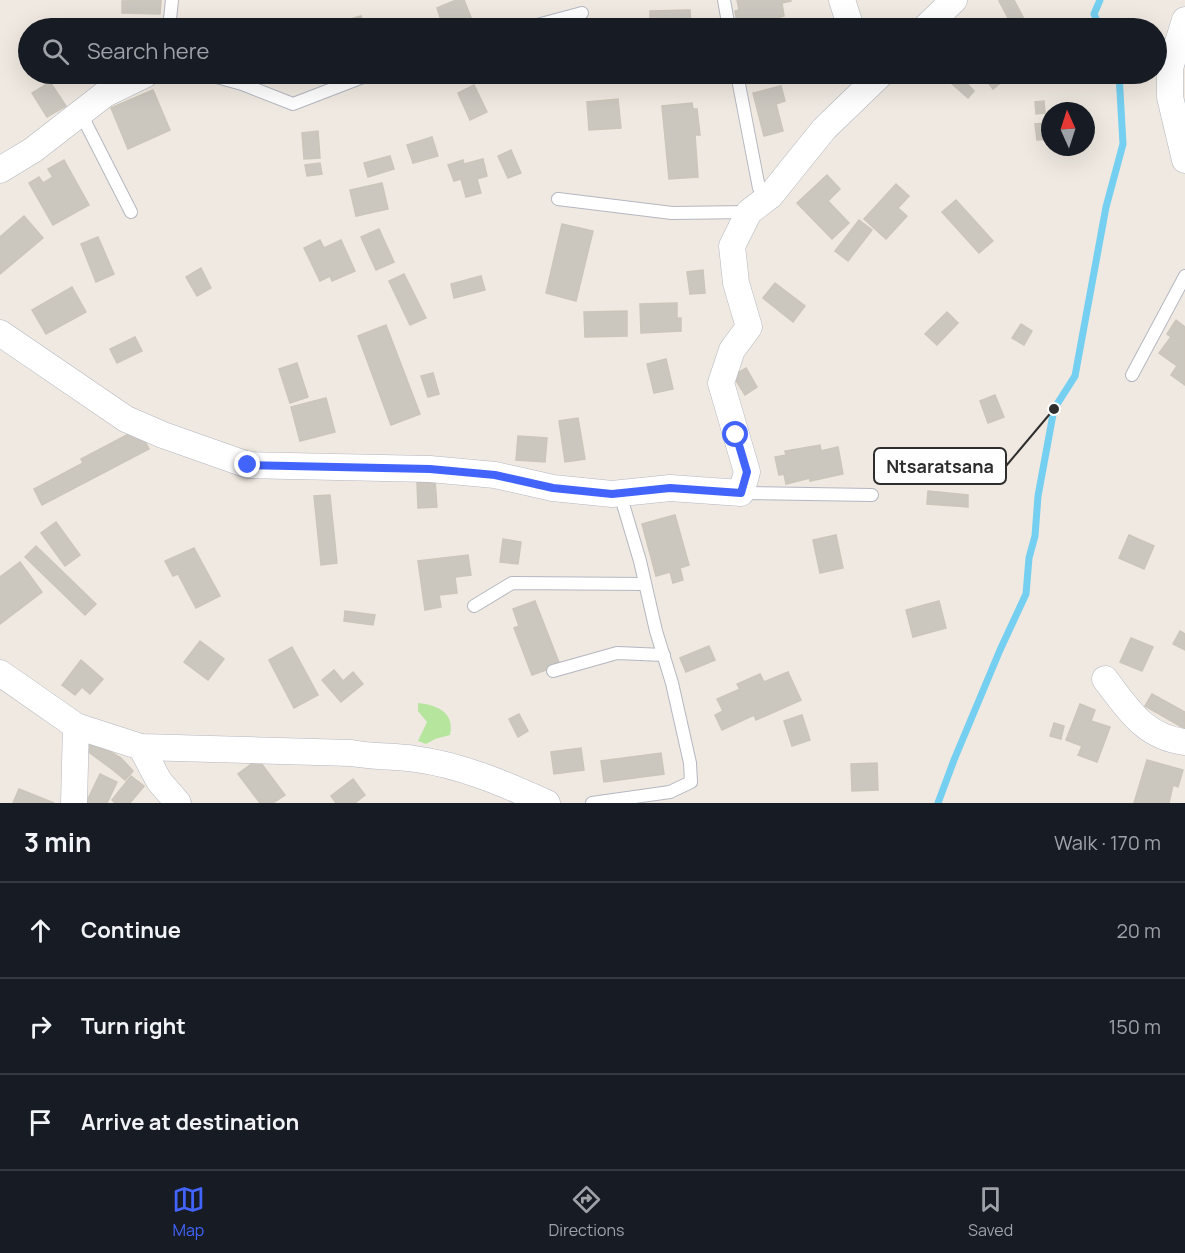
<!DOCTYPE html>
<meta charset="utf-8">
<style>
:root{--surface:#171b24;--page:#242831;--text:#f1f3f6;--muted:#9ea1a6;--line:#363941;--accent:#4264fb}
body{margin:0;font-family:Manrope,sans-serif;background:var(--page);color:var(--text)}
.compass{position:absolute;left:1041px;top:102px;width:54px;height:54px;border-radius:50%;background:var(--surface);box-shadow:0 6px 24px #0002;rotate:357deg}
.stop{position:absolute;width:18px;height:18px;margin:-14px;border:4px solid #4264fb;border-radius:50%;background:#fff}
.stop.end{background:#4264fb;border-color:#fff;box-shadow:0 2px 6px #0008}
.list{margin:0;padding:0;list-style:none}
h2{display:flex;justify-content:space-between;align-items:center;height:78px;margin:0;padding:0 24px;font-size:26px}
h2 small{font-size:20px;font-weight:400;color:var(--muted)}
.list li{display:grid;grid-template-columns:39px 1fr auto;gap:18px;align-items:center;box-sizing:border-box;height:96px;padding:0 24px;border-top:2px solid var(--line)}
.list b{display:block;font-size:22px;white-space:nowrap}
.list em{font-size:20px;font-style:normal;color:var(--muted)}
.icon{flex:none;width:33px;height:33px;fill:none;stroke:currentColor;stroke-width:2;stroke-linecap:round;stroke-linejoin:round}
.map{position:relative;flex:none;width:1185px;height:803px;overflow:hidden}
.search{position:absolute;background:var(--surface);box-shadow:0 6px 24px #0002;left:18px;right:18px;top:18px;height:66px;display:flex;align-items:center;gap:15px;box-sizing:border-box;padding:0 21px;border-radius:33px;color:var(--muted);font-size:22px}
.sheet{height:366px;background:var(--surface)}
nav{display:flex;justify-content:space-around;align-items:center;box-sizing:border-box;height:84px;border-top:2px solid var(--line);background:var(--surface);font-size:16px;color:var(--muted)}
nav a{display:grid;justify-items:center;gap:3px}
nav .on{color:var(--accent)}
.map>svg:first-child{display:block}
</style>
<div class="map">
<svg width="1185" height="803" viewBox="0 0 1185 803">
<rect width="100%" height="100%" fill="#efe9e1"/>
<path fill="#b6e59e" d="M418 703C438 705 455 713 450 735L435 739 426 744 418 741 427 722 418 711Z"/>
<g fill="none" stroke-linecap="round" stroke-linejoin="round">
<g stroke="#75cff0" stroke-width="7">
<path d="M1100 0 1094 14 1100 28"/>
<path d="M938 803 954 760 1000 650 1026 594 1029 558 1035 536 1038 496 1054 409 1075 376 1106 207 1123 144 1119 74"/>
</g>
</g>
<g fill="#cbc7bf" stroke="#cbc5ba" stroke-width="1.5">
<path d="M161 0 160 14 122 13V1Z"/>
<path d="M456 0H464L474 25 465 28H439L437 22 441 20 437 8Z"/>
<path d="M737 0H790L791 1 782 3 784 16 780 17 781 21 777 22 778 28H738L735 11 739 10Z"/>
<path d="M1002 0H1014L1025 21 1013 27 999 1Z"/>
<path d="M690 10 691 28H650V11Z"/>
<path d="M361 16 365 28H349L347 20Z"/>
<path d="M941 74H958L974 91 968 98Z"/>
<path d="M988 74H1012L993 89 984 77Z"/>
<path d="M50 82 66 106 47 117 32 93Z"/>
<path d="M474 85 487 112 470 120 458 93Z"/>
<path d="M781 86 785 101 776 104 783 131 764 136 753 93Z"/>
<path d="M153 90 170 130 128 149 111 108Z"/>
<path d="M618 99 621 128 589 130 587 102Z"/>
<path d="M1044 101 1045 113 1036 114 1035 102Z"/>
<path d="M692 103 693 109H697L700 135H695L698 177 669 179 662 106Z"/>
<path d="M1047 123 1048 139 1037 140 1035 124Z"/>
<path d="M318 131 320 158 304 159 302 133Z"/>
<path d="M432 137 438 156 413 163 407 145Z"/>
<path d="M511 150 521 173 508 178 498 156Z"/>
<path d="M390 156 394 169 368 177 364 163Z"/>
<path d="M483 159 487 176 477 179 481 193 466 197 461 179 454 181 448 165 463 160 464 164Z"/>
<path d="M64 160 89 205 53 225 29 183 39 177 43 183 53 177 48 169Z"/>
<path d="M320 163 322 174 307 176 305 165Z"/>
<path d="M827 175 840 189 828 201 849 223 832 239 797 203Z"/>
<path d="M382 183 388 209 356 216 350 190Z"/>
<path d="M896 184 909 196 898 208 907 216 886 239 864 219Z"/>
<path d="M956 200 993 241 979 253 942 212Z"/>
<path d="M24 216 43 238 0 274V237Z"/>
<path d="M859 220 872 230 848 261 835 251Z"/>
<path d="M562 224 593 231 576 301 546 293Z"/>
<path d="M379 229 394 262 376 270 361 237Z"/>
<path d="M98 237 114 274 96 282 81 244Z"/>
<path d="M320 240 324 248 341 240 355 271 332 281 330 276 320 281 304 248Z"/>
<path d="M201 268 211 288 197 296 186 277Z"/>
<path d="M703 270 705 293 690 294 687 272Z"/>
<path d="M404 274 426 318 410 325 389 281Z"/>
<path d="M481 276 485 290 454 298 451 284Z"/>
<path d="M775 283 805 306 793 322 763 298Z"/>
<path d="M72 287 86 312 46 334 32 310Z"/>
<path d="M677 303V318H681V331L641 333 640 304Z"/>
<path d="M627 311V336L585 337 584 312Z"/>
<path d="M947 312 958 323 937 345 925 334Z"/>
<path d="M1176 320 1185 327V385L1171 375 1177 366 1159 353 1171 337 1167 334Z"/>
<path d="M1021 324 1032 331 1024 345 1012 338Z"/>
<path d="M386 325 420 414 391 425 358 336Z"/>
<path d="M135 337 142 351 117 363 110 349Z"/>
<path d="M666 359 673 389 654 393 647 364Z"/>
<path d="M297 363 308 397 290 403 279 369Z"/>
<path d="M746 368 757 387 745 395 733 376Z"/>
<path d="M433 373 439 394 428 397 421 376Z"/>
<path d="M995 395 1004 417 988 423 980 401Z"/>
<path d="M326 398 335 432 300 441 291 407Z"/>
<path d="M578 418 585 459 565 462 559 421Z"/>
<path d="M138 429 149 449 42 505 34 489 83 463 81 459Z"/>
<path d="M518 436 547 438 545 462 516 460Z"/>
<path d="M820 445 821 451 838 447 843 474 810 481V478L786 484 784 474 779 475 775 457 786 455 785 451Z"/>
<path d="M435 480 437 507 418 508 417 481Z"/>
<path d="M928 491 968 495V507L927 504Z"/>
<path d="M330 495 337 563 321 565 314 496Z"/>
<path d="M675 515 689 565 680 568 683 580 673 583 670 572 656 576 642 524Z"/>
<path d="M56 522 80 555 65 566 41 533Z"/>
<path d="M836 535 843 568 820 573 813 540Z"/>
<path d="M1129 535 1154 546 1144 569 1119 558Z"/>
<path d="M503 539 521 542 518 564 500 562Z"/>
<path d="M36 546 96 604 85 615 25 557Z"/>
<path d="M194 548 220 596 196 608 178 574 173 576 165 561Z"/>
<path d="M468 555 471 575 455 577 457 593 439 595 441 607 425 610 418 561Z"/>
<path d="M20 562 42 592 0 624V577Z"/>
<path d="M535 601 560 665 532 675 514 628 519 626 513 609Z"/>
<path d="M939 601 946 628 913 637 906 610Z"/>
<path d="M345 611 375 615 373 625 344 621Z"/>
<path d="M1180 631 1185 634V650L1173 644Z"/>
<path d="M1131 638 1153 647 1142 671 1120 662Z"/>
<path d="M200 641 224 659 208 680 184 662Z"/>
<path d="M709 646 715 660 686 672 680 658Z"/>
<path d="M292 647 318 695 294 708 269 660Z"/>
<path d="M81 660 103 679 90 694 82 687 75 695 62 685Z"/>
<path d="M334 670 343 681 353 672 363 684 341 702 322 680Z"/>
<path d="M788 672 801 700 756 720 754 715 722 730 715 715 723 711 717 699 740 689 737 684 760 674 764 682Z"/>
<path d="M1152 694 1185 712V729L1145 706Z"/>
<path d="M1080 704 1095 710 1091 721 1110 727 1097 762 1078 755 1082 746 1066 740Z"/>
<path d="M519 714 528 731 518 737 509 719Z"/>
<path d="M802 715 810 740 792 746 784 721Z"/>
<path d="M1054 723 1064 726 1061 739 1050 736Z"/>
<path d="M88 738 121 758 133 771 125 780 113 770 82 747Z"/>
<path d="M581 748 584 770 554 774 551 752Z"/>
<path d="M661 753 664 774 604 782 601 761Z"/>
<path d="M258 759 285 795 273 803H260L238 774Z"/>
<path d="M1147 760 1183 770 1178 787 1173 785 1169 803H1134Z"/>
<path d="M877 763 878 790 852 791 851 764Z"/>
<path d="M100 774 117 782 107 803H86Z"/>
<path d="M131 776 144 786 130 803H115L112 800Z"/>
<path d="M353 779 365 795 355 803H336L331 796Z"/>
<path d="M19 789 54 803H13Z"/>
</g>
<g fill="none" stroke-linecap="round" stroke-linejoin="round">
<defs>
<g id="service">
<path d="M724 0 729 28"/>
<path d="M169 28 172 0"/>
<path d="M526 28 582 13"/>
<path d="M206 74 242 84 293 104 371 74"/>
<path d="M737 74 759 188 770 196"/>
<path d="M80 112 131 212"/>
<path d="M558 199 672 213 749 212"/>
<path d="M1132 375 1185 276"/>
<path d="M741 493 872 495"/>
<path d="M474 606 512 583 645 584"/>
<path d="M553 671 617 653 664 655"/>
<path d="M592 803 670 792 691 782 690 763 672 683 656 631 640 561 620 494"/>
</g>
<g id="minor">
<path d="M842 0 851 28"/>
<path d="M1185 20 1170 68V97L1185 160"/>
<path d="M925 28 954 0"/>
<path d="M0 170 33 150 105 94 146 74"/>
<path d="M0 333 126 419 163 435 248 465 430 469 495 475 553 488 612 494 670 488 741 493 747 472 721 383 732 350 749 327 736 283 732 246 749 212 770 196 824 129 881 74"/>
<path d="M0 673 76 726 74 803"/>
<path d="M1105 679C1128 709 1144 737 1185 742"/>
<path d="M76 726 141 747 351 753C373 757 394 756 415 759 461 765 505 784 547 803"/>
<path d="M141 747 159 781 178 803"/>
</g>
</defs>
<use href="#service" stroke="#b4b7c1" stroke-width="14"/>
<use href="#minor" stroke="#b4b7c1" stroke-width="27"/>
<use href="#service" stroke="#fff" stroke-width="12"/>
<use href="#minor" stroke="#fff" stroke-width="26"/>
</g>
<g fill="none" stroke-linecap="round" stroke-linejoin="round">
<path stroke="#4264fb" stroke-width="8" d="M248 465 430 469 495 475 553 488 612 494 670 488 741 493 747 472 736 435"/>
</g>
<path fill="none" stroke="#2e2e2e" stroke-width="2" d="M1054 409L1006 466"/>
<circle fill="#2e2e2e" stroke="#fff" stroke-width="2" cx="1054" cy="409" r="6"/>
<rect fill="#fff" stroke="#2e2e2e" stroke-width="2" x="874" y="448" width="132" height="36" rx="6"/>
<g font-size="18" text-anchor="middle" font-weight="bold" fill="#2e2e2e">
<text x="940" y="473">Ntsaratsana</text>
</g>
</svg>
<svg class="compass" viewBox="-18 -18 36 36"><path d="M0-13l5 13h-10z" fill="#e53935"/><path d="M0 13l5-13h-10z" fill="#9ea1a6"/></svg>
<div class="stop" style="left:736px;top:435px"></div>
<div class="stop end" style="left:248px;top:465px"></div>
<div class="search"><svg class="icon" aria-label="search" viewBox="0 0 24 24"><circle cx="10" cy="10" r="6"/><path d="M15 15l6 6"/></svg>Search here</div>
</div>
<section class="sheet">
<h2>3 min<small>Walk · 170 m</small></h2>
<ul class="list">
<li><svg class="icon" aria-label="ahead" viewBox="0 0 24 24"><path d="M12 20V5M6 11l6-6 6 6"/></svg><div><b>Continue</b></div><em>20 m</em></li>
<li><svg class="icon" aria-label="right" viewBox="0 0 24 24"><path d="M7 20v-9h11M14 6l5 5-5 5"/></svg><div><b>Turn right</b></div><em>150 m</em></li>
<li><svg class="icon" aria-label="arrive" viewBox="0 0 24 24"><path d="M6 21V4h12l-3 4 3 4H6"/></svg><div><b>Arrive at destination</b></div></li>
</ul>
</section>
<nav>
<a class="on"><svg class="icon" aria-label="map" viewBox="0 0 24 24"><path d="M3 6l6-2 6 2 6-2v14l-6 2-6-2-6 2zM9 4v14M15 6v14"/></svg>Map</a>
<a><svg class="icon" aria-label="directions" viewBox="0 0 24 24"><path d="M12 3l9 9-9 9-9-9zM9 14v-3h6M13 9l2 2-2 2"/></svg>Directions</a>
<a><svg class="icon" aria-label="saved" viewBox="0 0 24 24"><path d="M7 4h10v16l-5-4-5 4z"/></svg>Saved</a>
</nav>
